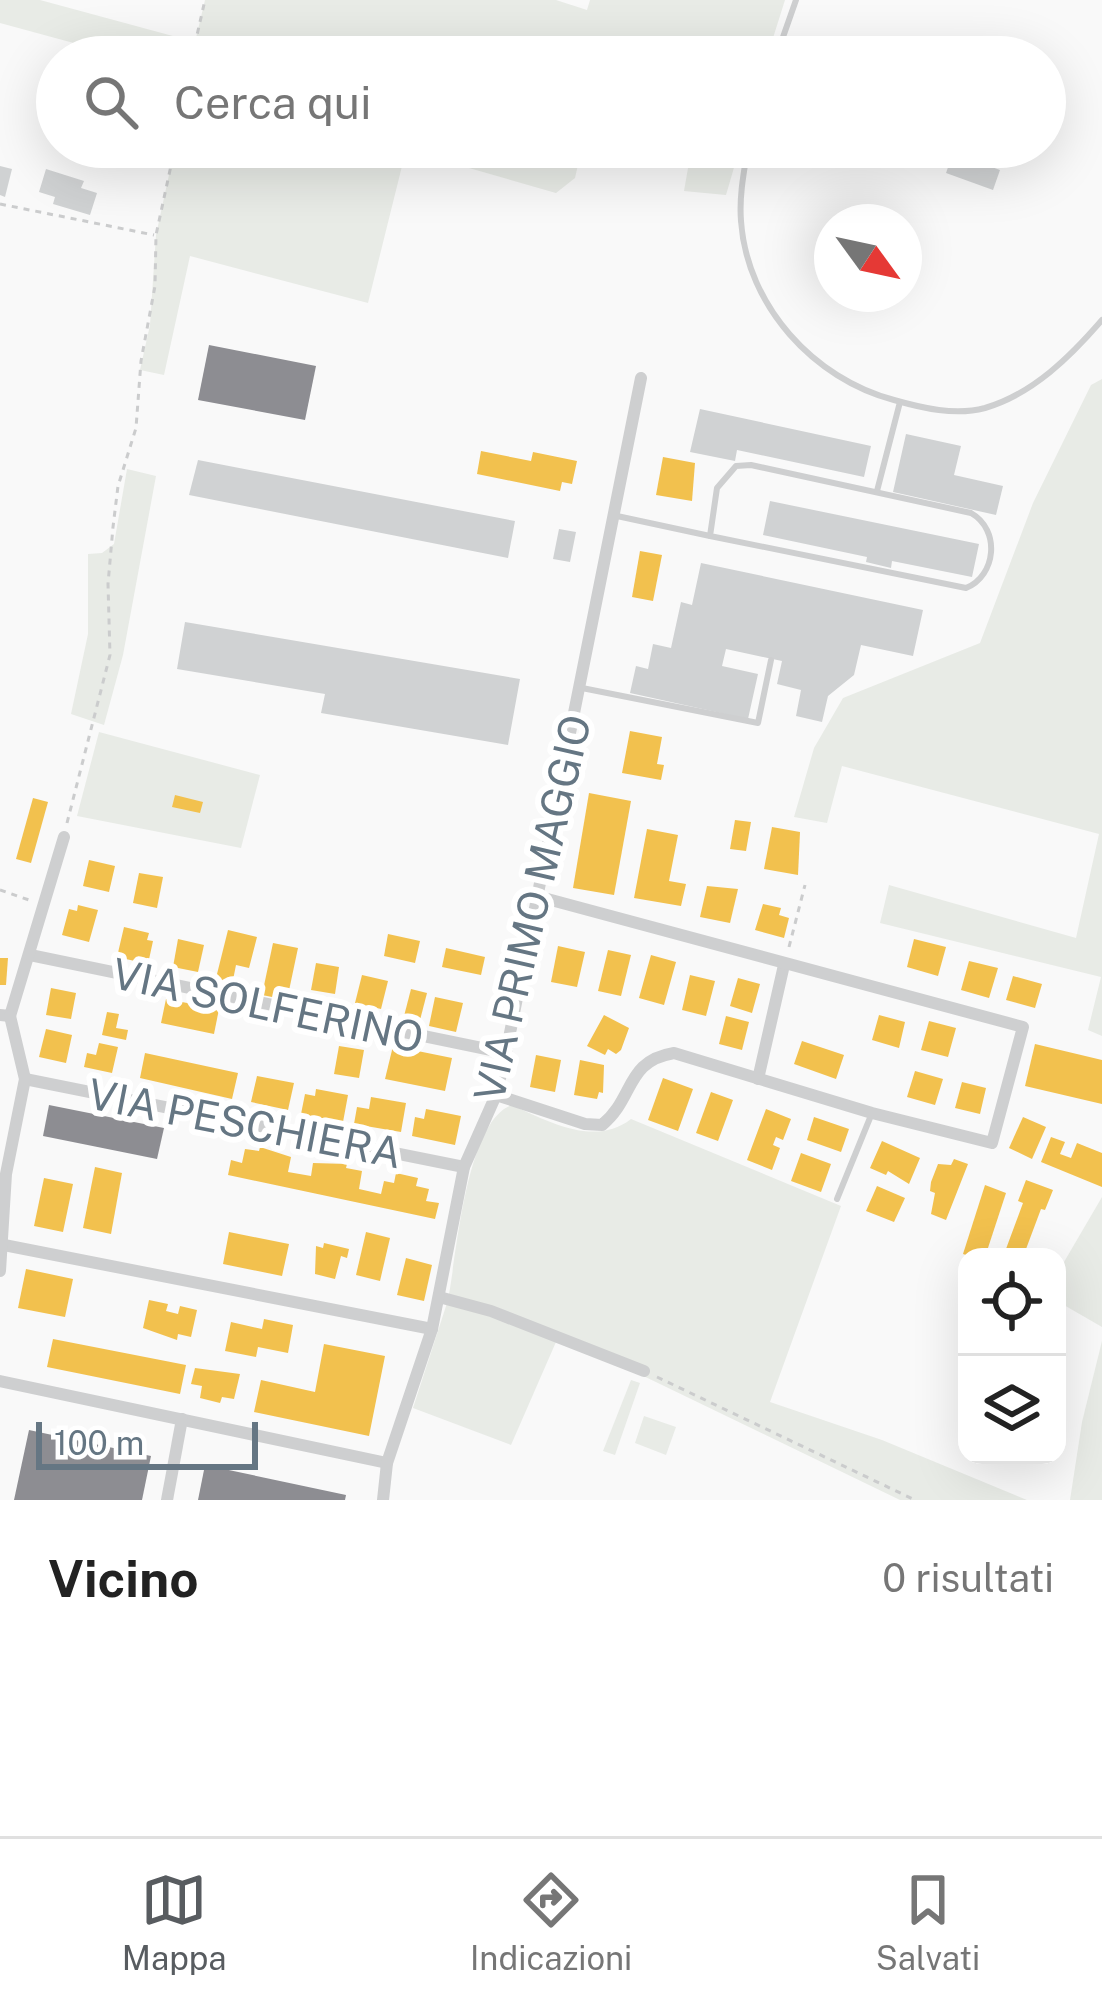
<!DOCTYPE html>
<html lang="it">
<style>
:root{--surface:#fff;--page:#f2f2f2;--text:#222;--muted:#767676;--line:#e0e0e0;--accent:#585c60}
body{margin:0;font-family:"Public Sans",sans-serif;background:var(--page);color:var(--text)}
.controls{position:absolute;right:36px;bottom:36px;display:grid;overflow:hidden;border-radius:24px;box-shadow:0 12px 48px #0002}
.controls button{width:108px;height:108px;display:grid;place-items:center;padding:0;border:0;border-bottom:3px solid var(--line);background:var(--surface);color:var(--text);font:60px sans-serif}
.compass{position:absolute;left:814px;top:204px;width:108px;height:108px;border-radius:50%;background:var(--surface);box-shadow:0 12px 48px #0002;rotate:123deg}
.scale{position:absolute;left:36px;bottom:30px;width:222px;box-sizing:border-box;padding-left:12px;border:6px solid #657683;border-top:0;font-size:33px;line-height:42px;white-space:nowrap;color:#657683;-webkit-text-stroke:9px #fff;paint-order:stroke}
.list{margin:0;padding:0;list-style:none}
h2{display:flex;justify-content:space-between;align-items:center;height:156px;margin:0;padding:0 48px;font-size:51px}
h2 small{font-size:39px;font-weight:400;color:var(--muted)}
.icon{flex:none;width:66px;height:66px;fill:none;stroke:currentColor;stroke-width:2;stroke-linecap:round;stroke-linejoin:round}
.map{position:relative;flex:none;width:1102px;height:1500px;overflow:hidden}
.search{position:absolute;background:var(--surface);box-shadow:0 12px 48px #0002;left:36px;right:36px;top:36px;height:132px;display:flex;align-items:center;gap:30px;box-sizing:border-box;padding:0 42px;border-radius:66px;color:var(--muted);font-size:45px}
.sheet{height:336px;background:var(--surface)}
nav{display:flex;justify-content:space-around;align-items:center;box-sizing:border-box;height:168px;border-top:3px solid var(--line);background:var(--surface);font-size:33px;color:var(--muted)}
nav a{display:grid;justify-items:center;gap:6px}
nav .on{color:var(--accent)}
.map>svg:first-child{display:block}
</style>
<div class="map">
<svg width="1102" height="1500" viewBox="0 0 1102 1500">
<rect width="100%" height="100%" fill="#f9f9f9"/>
<g fill="#e8ebe6">
<path d="M0 0H40L195 42 205 0H556L587 10 590 0H785L767 57H125L0 23Z"/>
<path d="M175 147H582L575 178 556 193 406 150 368 303 190 256 164 375 140 370 150 325 156 235Z"/>
<path d="M680 147H740L726 195 684 191 691 151Z"/>
<path d="M1102 379V1036L1088 1030 1101 977 880 923 889 885 1076 938 1099 834 842 766 827 823 794 817 814 748 843 698 980 643 1033 503 1091 385Z"/>
<path d="M127 469 156 476 123 655 104 725 71 714 88 634V554L102 553 114 544Z"/>
<path d="M99 732 260 775 241 848 77 816Z"/>
<path d="M512 1105C549 1122 595 1147 631 1119L841 1206 770 1402 882 1440 1027 1500H900L602 1356 449 1294C457 1251 467 1120 512 1105Z"/>
<path d="M1102 1197V1327L1057 1301V1274Z"/>
<path d="M447 1303 493 1315 556 1342 511 1445 413 1408Z"/>
<path d="M1102 1341V1500H1070L1082 1422Z"/>
<path d="M631 1380 640 1383 615 1455 603 1451Z"/>
<path d="M644 1416 676 1427 666 1455 635 1443Z"/>
</g>
<g fill="#f2c14e">
<path d="M481 451 531 461 533 452 577 461 572 484 562 482 560 491 477 474Z"/>
<path d="M663 457 695 463 692 501 656 495Z"/>
<path d="M640 551 662 555 653 601 632 597Z"/>
<path d="M630 731 662 737 657 764 664 765 661 780 622 773Z"/>
<path d="M589 793 631 801 614 895 573 888Z"/>
<path d="M175 795 203 802 200 813 172 807Z"/>
<path d="M33 798 48 802 31 863 16 859Z"/>
<path d="M735 820 751 822 746 851 730 849Z"/>
<path d="M772 827 800 832 798 875 764 869Z"/>
<path d="M647 829 678 835 669 881 686 884 681 906 634 898Z"/>
<path d="M89 860 115 866 109 892 83 886Z"/>
<path d="M139 873 163 877 157 908 133 903Z"/>
<path d="M707 886 738 889 730 923 700 917Z"/>
<path d="M763 904 781 908 779 915 789 918 784 938 755 930Z"/>
<path d="M78 905 98 910 89 942 62 935 69 909 77 911Z"/>
<path d="M124 927 149 933 147 940 153 941 148 964 117 957Z"/>
<path d="M228 930 257 937 249 968 236 965 231 990 214 986Z"/>
<path d="M388 934 420 941 415 963 384 956Z"/>
<path d="M178 939 204 945 198 972 173 967Z"/>
<path d="M914 939 946 947 938 976 907 967Z"/>
<path d="M273 943 298 948 287 1000 262 995Z"/>
<path d="M558 946 585 952 577 987 551 982Z"/>
<path d="M446 948 485 957 481 975 442 967Z"/>
<path d="M608 950 631 955 621 996 598 991Z"/>
<path d="M651 955 676 962 664 1005 639 998Z"/>
<path d="M0 958H8L6 985H0Z"/>
<path d="M969 961 998 968 989 998 961 990Z"/>
<path d="M316 963 339 967 335 994 311 990Z"/>
<path d="M362 975 388 981 381 1009 355 1003Z"/>
<path d="M690 975 715 981 706 1016 682 1010Z"/>
<path d="M1013 976 1042 984 1035 1008 1006 1000Z"/>
<path d="M738 978 760 984 752 1013 730 1006Z"/>
<path d="M51 988 76 993 71 1019 46 1015Z"/>
<path d="M411 989 427 993 419 1024 403 1020Z"/>
<path d="M435 997 463 1003 456 1032 429 1026Z"/>
<path d="M166 999 219 1009 214 1034 161 1023Z"/>
<path d="M107 1012 119 1014 116 1028 128 1030 126 1040 102 1035Z"/>
<path d="M604 1015 629 1028 621 1050 616 1054 608 1049 605 1055 587 1046Z"/>
<path d="M879 1015 905 1022 899 1048 872 1040Z"/>
<path d="M726 1016 749 1022 742 1050 719 1044Z"/>
<path d="M929 1021 956 1028 948 1057 921 1050Z"/>
<path d="M46 1029 72 1035 66 1063 39 1057Z"/>
<path d="M802 1041 844 1055 836 1079 794 1064Z"/>
<path d="M99 1043 118 1047 112 1073 84 1067 87 1053 96 1055Z"/>
<path d="M1035 1044 1102 1060V1104L1025 1086Z"/>
<path d="M339 1046 364 1050 359 1078 334 1074Z"/>
<path d="M393 1046 452 1058 445 1091 385 1079Z"/>
<path d="M145 1053 238 1073 232 1099 140 1078Z"/>
<path d="M536 1055 561 1060 555 1092 530 1087Z"/>
<path d="M580 1060 604 1065 603 1093 599 1092 597 1099 574 1095Z"/>
<path d="M915 1071 943 1079 935 1105 907 1097Z"/>
<path d="M257 1076 294 1083 288 1110 251 1102Z"/>
<path d="M663 1078 693 1089 678 1131 648 1120Z"/>
<path d="M962 1082 986 1088 980 1114 955 1108Z"/>
<path d="M316 1089 348 1095 343 1122 301 1114 305 1094 315 1096Z"/>
<path d="M711 1092 733 1100 718 1141 696 1133Z"/>
<path d="M371 1097 406 1103 401 1132 354 1124 357 1107 369 1109Z"/>
<path d="M426 1109 461 1116 455 1145 412 1136 415 1117 424 1119Z"/>
<path d="M766 1109 791 1119 783 1140 776 1137 773 1145 780 1148 772 1170 747 1160Z"/>
<path d="M814 1117 849 1129 841 1152 807 1140Z"/>
<path d="M1023 1117 1046 1127 1032 1159 1009 1148Z"/>
<path d="M1051 1137 1065 1142 1060 1154 1071 1158 1077 1143 1102 1153V1187L1041 1162Z"/>
<path d="M882 1141 920 1158 909 1184 888 1171 886 1175 870 1168Z"/>
<path d="M260 1147 291 1157 288 1172 311 1176 313 1163 347 1164 346 1168 362 1171 359 1189 381 1194 384 1181 394 1183 396 1173 418 1178 416 1186 429 1189 426 1201 439 1203 435 1219 228 1175 231 1160 242 1163 245 1149 259 1151Z"/>
<path d="M801 1153 831 1164 821 1192 791 1181Z"/>
<path d="M954 1159 968 1164 946 1220 931 1214 935 1193 930 1191 931 1182 938 1164 951 1165Z"/>
<path d="M95 1167 122 1173 111 1234 83 1228Z"/>
<path d="M44 1178 73 1184 63 1232 34 1226Z"/>
<path d="M1026 1180 1053 1190 1045 1210 1041 1209 1023 1257H1003L1023 1203 1018 1201Z"/>
<path d="M985 1185 1006 1193 985 1257H972L963 1254Z"/>
<path d="M877 1186 905 1198 894 1222 866 1211Z"/>
<path d="M229 1232 289 1244 282 1276 223 1264Z"/>
<path d="M366 1232 390 1238 380 1281 356 1275Z"/>
<path d="M324 1243 349 1249 347 1258 341 1256 335 1279 315 1274 316 1246 323 1248Z"/>
<path d="M406 1258 432 1265 424 1301 397 1295Z"/>
<path d="M26 1269 73 1279 65 1317 18 1308Z"/>
<path d="M149 1300 168 1304 166 1311 178 1314 180 1306 197 1310 191 1337 178 1334 177 1340 143 1328Z"/>
<path d="M264 1319 293 1325 288 1353 258 1347 256 1357 225 1351 231 1322 262 1329Z"/>
<path d="M53 1339 186 1365 180 1394 47 1367Z"/>
<path d="M324 1344 385 1356 369 1436 254 1412 261 1380 315 1392Z"/>
<path d="M195 1368 240 1374 234 1399 222 1397 220 1403 200 1398 202 1386 191 1384Z"/>
</g>
<g fill="#8d8d92">
<path d="M209 345 316 366 305 420 198 400Z"/>
<path d="M49 1105 164 1128 157 1159 43 1136Z"/>
<path d="M29 1430 151 1456 142 1500H14Z"/>
<path d="M205 1465 346 1495 345 1500H198Z"/>
</g>
<g fill="#d0d2d3">
<path d="M953 153 1000 170 993 190 946 173Z"/>
<path d="M0 166 12 169 5 197 0 195Z"/>
<path d="M46 169 84 181 81 188 97 193 90 215 53 204 55 197 39 192Z"/>
<path d="M700 409 871 446 864 477 737 450 735 461 690 452Z"/>
<path d="M906 434 961 446 954 475 1003 486 996 515 893 492Z"/>
<path d="M198 460 515 521 508 558 189 495Z"/>
<path d="M770 501 979 544 972 577 892 561 891 568 866 562 867 557 763 535Z"/>
<path d="M559 529 576 532 570 562 553 559Z"/>
<path d="M701 563 923 610 913 656 861 645 854 675 828 696 822 722 796 716 801 690 777 684 782 661 726 649 722 666 758 674 748 719 630 693 636 666 648 669 653 644 671 648 681 602 692 605Z"/>
<path d="M185 622 520 679 508 745 321 713 325 694 177 669Z"/>
</g>
<g fill="none" stroke-linecap="round" stroke-linejoin="round">
<g stroke="#cbcccd" stroke-width="3" stroke-dasharray="6 6" stroke-linecap="butt">
<path d="M192 57 205 0"/>
<path d="M0 204 154 235"/>
<path d="M67 823 110 655 108 584 113 527 118 486 136 428 141 361 155 286 156 235 175 147"/>
<path d="M0 890 32 901"/>
<path d="M789 947 805 885"/>
<path d="M657 1377 915 1500"/>
</g>
<g stroke="#cecfd0" stroke-width="6">
<path d="M776 57 796 0"/>
<path d="M748 147C744 171 739 196 741 221 747 306 814 379 894 400 922 408 955 416 985 408 1033 394 1071 356 1102 320"/>
<path d="M751 465 971 513C1001 530 996 576 966 588L710 536 717 488 736 466Z"/>
<path d="M877 491 900 402"/>
<path d="M617 516 710 536"/>
<path d="M582 688 758 723 771 660"/>
<path d="M837 1199 872 1113"/>
</g>
<g stroke="#cecfd0" stroke-width="12">
<path d="M30 955 506 1053"/>
<path d="M0 1015 10 1016 64 837"/>
<path d="M25 1079 464 1167"/>
<path d="M758 1079 784 965"/>
<path d="M496 1095 585 1124 602 1125C635 1098 625 1061 674 1053L872 1113 992 1143 1023 1027 540 897"/>
<path d="M4 1245 432 1329"/>
<path d="M0 1271 6 1174 25 1079 10 1016"/>
<path d="M439 1297 491 1311 644 1371"/>
<path d="M0 1381 387 1463"/>
<path d="M167 1500 182 1419"/>
<path d="M383 1500 387 1463 432 1329 464 1167 496 1095 506 1053 641 378"/>
</g>
</g>
<g text-anchor="middle" dominant-baseline="central" stroke-width="12" stroke-linejoin="round" paint-order="stroke">
<g font-size="42" fill="#657683" stroke="#fff">
<text transform="translate(532 908) rotate(-77)">VIA PRIMO MAGGIO</text>
<text transform="translate(268 1005) rotate(12)">VIA SOLFERINO</text>
<text transform="translate(245 1123) rotate(11)">VIA PESCHIERA</text>
</g>
</g>
</svg>
<div class="controls">
<button><svg class="icon" aria-label="locate" viewBox="0 0 24 24"><circle cx="12" cy="12" r="6"/><path d="M12 2v4M12 18v4M2 12h4M18 12h4"/></svg></button>
<button><svg class="icon" aria-label="layers" viewBox="0 0 24 24"><path d="M12 4l9 5-9 5-9-5zM3 14l9 5 9-5"/></svg></button>
</div>
<svg class="compass" viewBox="-18 -18 36 36"><path d="M0-13l5 13h-10z" fill="#e53935"/><path d="M0 13l5-13h-10z" fill="#767676"/></svg>
<div class="scale">100 m</div>
<div class="search"><svg class="icon" aria-label="search" viewBox="0 0 24 24"><circle cx="10" cy="10" r="6"/><path d="M15 15l6 6"/></svg>Cerca qui</div>
</div>
<section class="sheet">
<h2>Vicino<small>0 risultati</small></h2>
<ul class="list">
</ul>
</section>
<nav>
<a class="on"><svg class="icon" aria-label="map" viewBox="0 0 24 24"><path d="M3 6l6-2 6 2 6-2v14l-6 2-6-2-6 2zM9 4v14M15 6v14"/></svg>Mappa</a>
<a><svg class="icon" aria-label="directions" viewBox="0 0 24 24"><path d="M12 3l9 9-9 9-9-9zM9 14v-3h6M13 9l2 2-2 2"/></svg>Indicazioni</a>
<a><svg class="icon" aria-label="saved" viewBox="0 0 24 24"><path d="M7 4h10v16l-5-4-5 4z"/></svg>Salvati</a>
</nav>
